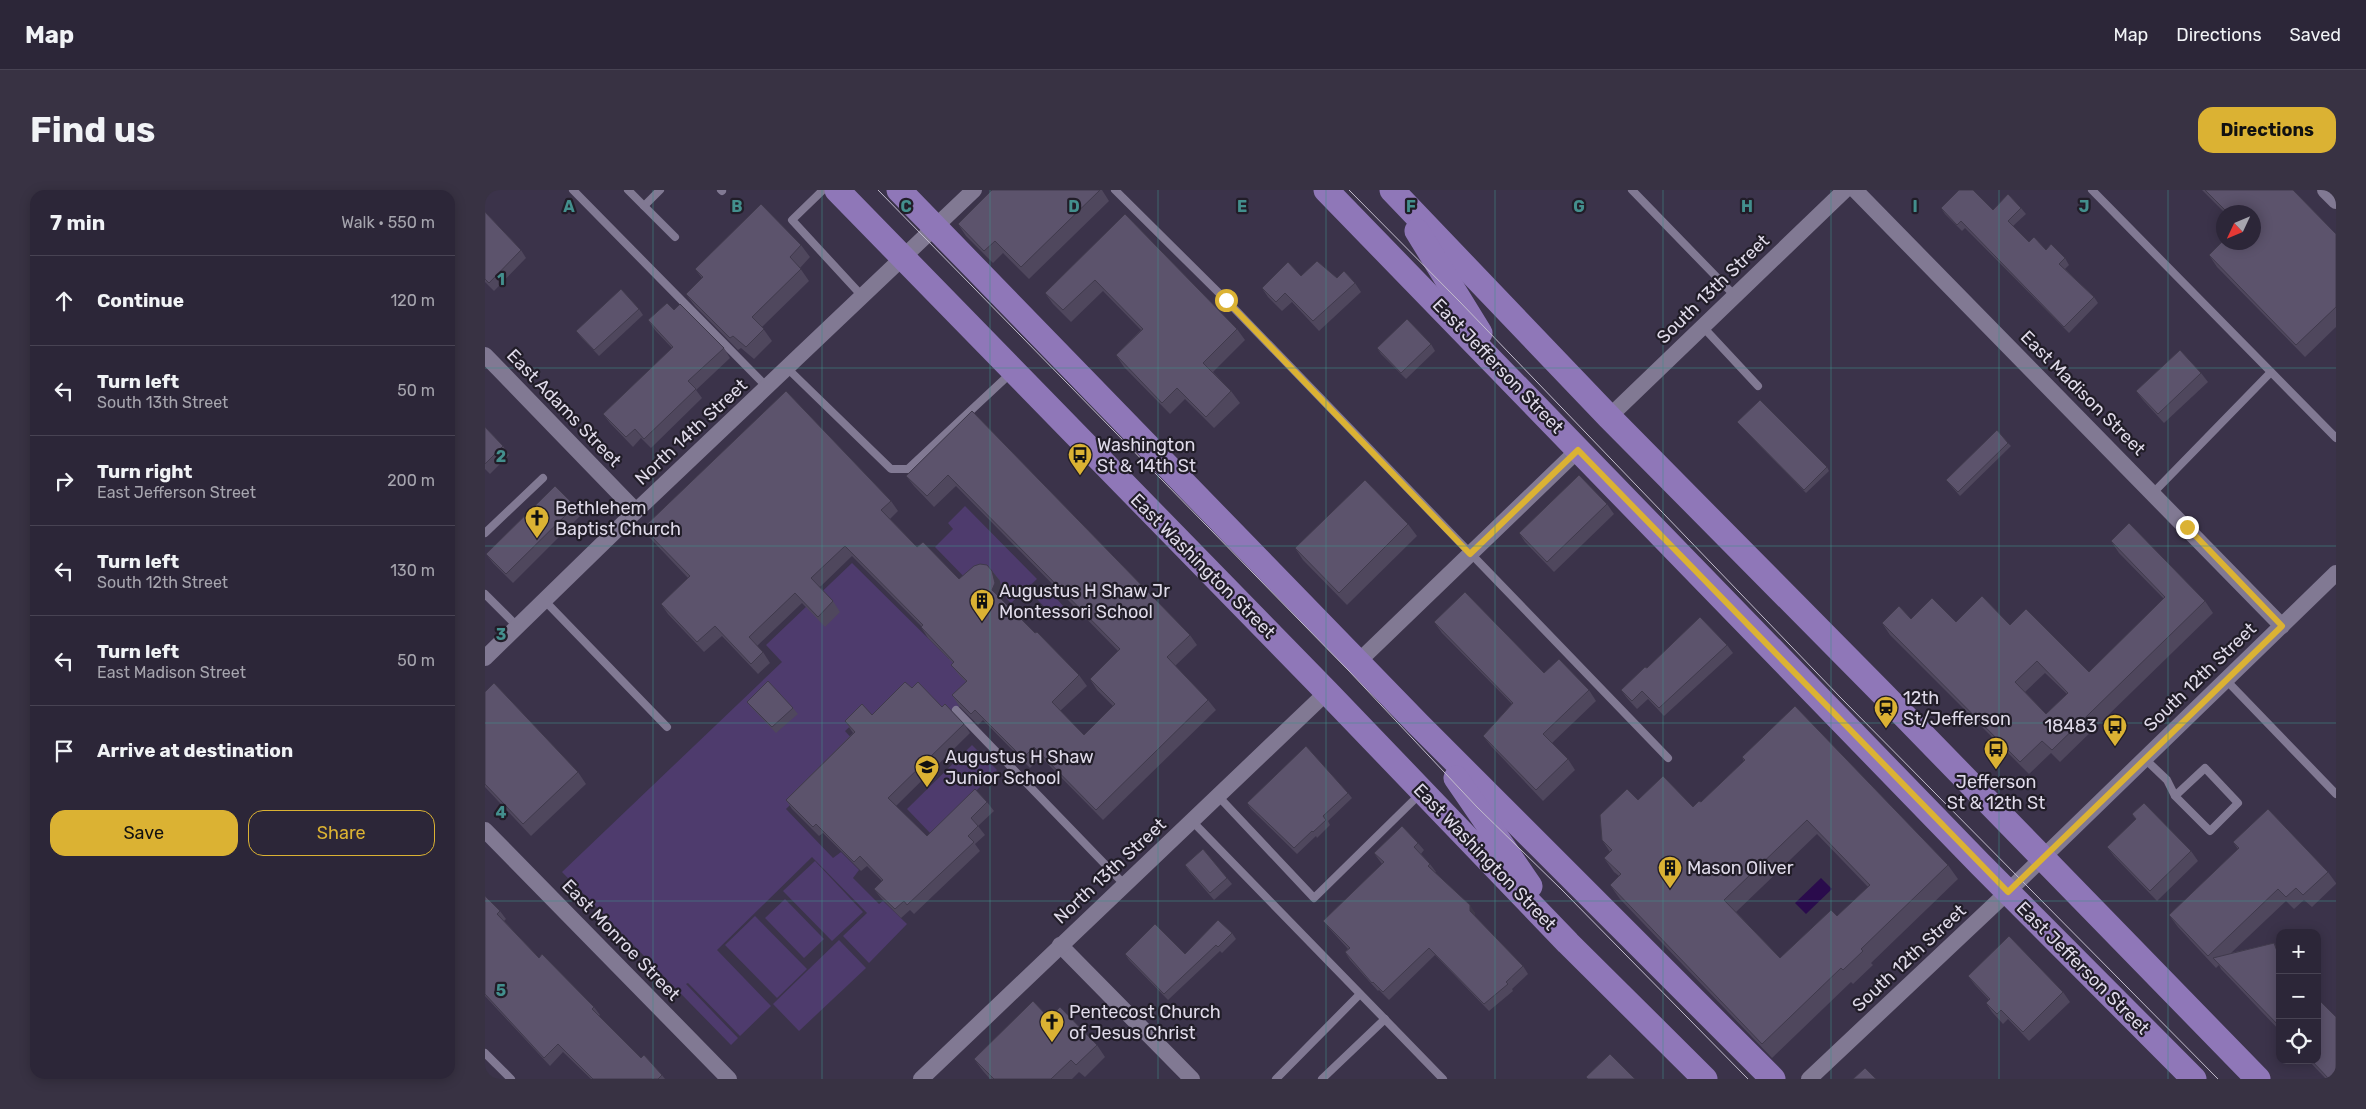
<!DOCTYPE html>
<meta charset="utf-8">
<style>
:root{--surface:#2c2638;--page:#383243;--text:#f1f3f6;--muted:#a6a5ae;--line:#484353;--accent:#dbb233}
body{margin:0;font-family:Rubik,sans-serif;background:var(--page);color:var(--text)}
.controls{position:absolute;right:15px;bottom:15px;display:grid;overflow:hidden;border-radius:10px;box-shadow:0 2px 12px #0003}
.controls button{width:45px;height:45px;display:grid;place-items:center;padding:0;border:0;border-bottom:1px solid var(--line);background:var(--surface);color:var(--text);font:25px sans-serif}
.compass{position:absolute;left:1731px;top:15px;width:45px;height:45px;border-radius:50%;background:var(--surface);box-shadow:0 2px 12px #0003;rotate:226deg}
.stop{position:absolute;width:15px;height:15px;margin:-11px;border:4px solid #dbb233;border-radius:50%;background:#fff}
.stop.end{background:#dbb233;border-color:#fff;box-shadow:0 1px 5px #0008}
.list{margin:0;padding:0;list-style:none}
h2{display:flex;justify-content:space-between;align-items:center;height:65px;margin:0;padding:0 20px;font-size:21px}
h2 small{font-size:16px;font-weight:400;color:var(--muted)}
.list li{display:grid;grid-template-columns:32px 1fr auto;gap:15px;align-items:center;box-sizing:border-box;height:90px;padding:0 20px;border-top:1px solid var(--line)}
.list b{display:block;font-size:19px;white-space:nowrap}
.list p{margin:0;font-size:16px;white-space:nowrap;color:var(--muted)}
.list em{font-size:16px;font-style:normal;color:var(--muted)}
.actions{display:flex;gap:10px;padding:15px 20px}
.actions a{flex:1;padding:11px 0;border:1px solid var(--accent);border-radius:15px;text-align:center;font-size:18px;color:var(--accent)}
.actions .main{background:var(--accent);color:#111}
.icon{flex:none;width:28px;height:28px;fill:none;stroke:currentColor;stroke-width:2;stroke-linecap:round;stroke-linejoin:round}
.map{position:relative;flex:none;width:1851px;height:889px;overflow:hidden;border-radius:15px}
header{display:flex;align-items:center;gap:30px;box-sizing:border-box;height:70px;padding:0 25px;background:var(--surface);border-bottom:1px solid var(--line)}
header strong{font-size:24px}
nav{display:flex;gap:28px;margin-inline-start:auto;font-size:18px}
.intro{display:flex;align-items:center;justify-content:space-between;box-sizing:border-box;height:120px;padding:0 30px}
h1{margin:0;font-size:35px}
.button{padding:12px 22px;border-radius:15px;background:var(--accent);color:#111;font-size:18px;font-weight:700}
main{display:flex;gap:30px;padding:0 30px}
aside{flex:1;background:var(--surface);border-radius:15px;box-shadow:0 2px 12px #0003}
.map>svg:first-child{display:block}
</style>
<header>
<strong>Map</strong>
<nav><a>Map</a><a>Directions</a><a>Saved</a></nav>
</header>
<div class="intro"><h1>Find us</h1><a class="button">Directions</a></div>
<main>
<aside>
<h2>7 min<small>Walk · 550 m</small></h2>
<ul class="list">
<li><svg class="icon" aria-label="ahead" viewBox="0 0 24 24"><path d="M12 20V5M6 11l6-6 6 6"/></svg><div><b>Continue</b></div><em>120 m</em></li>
<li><svg class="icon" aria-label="left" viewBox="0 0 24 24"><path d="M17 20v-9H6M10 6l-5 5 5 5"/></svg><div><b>Turn left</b><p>South 13th Street</p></div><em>50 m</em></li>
<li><svg class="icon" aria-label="right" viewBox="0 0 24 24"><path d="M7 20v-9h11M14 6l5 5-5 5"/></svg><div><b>Turn right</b><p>East Jefferson Street</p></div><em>200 m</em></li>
<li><svg class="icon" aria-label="left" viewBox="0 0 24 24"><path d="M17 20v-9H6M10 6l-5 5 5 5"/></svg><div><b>Turn left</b><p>South 12th Street</p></div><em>130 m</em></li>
<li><svg class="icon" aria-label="left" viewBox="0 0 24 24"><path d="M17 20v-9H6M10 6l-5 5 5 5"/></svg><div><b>Turn left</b><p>East Madison Street</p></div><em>50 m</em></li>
<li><svg class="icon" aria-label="arrive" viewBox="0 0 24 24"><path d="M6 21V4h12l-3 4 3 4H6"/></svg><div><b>Arrive at destination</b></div></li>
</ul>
<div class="actions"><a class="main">Save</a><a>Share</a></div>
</aside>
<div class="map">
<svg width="1851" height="889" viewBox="0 0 1851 889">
<rect width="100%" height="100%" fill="#3b334a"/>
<g fill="#4e3b6d">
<path d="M480 316 552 389 526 413C514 402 520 396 509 386L487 395 450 357 468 339 463 333Z"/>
<path d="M367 373 464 469 481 452 490 501 464 527 394 534 373 529 360 541 369 551 301 619 348 668 356 662 374 680 368 688 394 714 398 711 422 734 384 773 358 746 382 723 327 667 232 760 286 816 255 846 203 793 201 794 253 848 246 855 77 682 297 472 281 455Z"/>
<path d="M559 395 581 419 571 429 549 406Z"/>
<path d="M487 555 512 580 447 645 422 619Z"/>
<path d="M330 671 378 722 347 751 298 701Z"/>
<path d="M300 709 339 749 319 768 280 728Z"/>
<path d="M270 726 322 779 292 808 240 755Z"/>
<path d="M354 750 381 778 314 841 288 814Z"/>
</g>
<path fill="#2a0b4c" d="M1336 688 1347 699 1321 724 1310 713Z"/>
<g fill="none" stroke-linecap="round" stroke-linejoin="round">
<g stroke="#817993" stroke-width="8">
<path d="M88 0 282 197"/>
<path d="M143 0 159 16 175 0"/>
<path d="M236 0 237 1"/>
<path d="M338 0 307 30 378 107"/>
<path d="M630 0 741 110 1183 568"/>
<path d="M1147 0 1250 106"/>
<path d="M1607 0 1851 248"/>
<path d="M159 16 190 47"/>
<path d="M1218 137 1273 196"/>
<path d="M302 178 406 279H423L526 183"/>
<path d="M1668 303 1786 182"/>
<path d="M0 343 58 288"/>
<path d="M0 404 33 437"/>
<path d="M60 411 182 537"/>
<path d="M1741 490 1851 604"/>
<path d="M471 520 639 694"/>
<path d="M1660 569 1682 590 1690 606 1725 641 1753 613 1720 578 1690 606"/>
<path d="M733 606 829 708 935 604"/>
<path d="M707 631 958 889"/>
<path d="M0 863 26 889"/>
<path d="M791 889 875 804"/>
<path d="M837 889 900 829"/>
</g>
<g stroke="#817993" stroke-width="16">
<path d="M1370 0 1797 436"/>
<path d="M1840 0 1851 11"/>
<path d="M0 165 151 321"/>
<path d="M1124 227 1360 0"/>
<path d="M0 468 151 321 489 0"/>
<path d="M874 471 1093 260"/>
<path d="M0 640 244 889"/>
<path d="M575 755 707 889"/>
<path d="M436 889 842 502"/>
<path d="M1324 889 1511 713 1851 383"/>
</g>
<g stroke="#8f77b8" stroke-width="25">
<path d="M352 0 842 502 1083 753 1220 889"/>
<path d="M414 0 934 535 1288 889"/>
<path d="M841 0 1495 674 1709 889"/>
<path d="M907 0 1124 227 1398 504 1773 889"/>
<path d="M932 41 995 143"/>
<path d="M971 588 1045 696"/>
</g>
<g stroke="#c2bccc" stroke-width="1">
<path d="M393 0 864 481 992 617 1077 700 1263 889"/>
<path d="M864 0 975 112 1355 507 1733 889"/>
</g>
</g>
<g fill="#4f475d" fill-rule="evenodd">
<path d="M507 0H617L624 11 544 89 518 63 508 73 481 46 473 34Z"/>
<path d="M1717 0H1808L1851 44V137L1820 167 1732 77 1724 65 1768 22H1739Z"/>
<path d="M1456 18 1508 20 1536 18 1541 24 1528 36 1544 52 1580 68 1584 75 1580 79 1609 107 1613 113 1584 143 1480 38 1477 41 1460 24Z"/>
<path d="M0 22 36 60 41 68 9 101 0 92Z"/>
<path d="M640 24 752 139 760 150 728 182 746 201 755 213 729 238 700 209 685 224 639 177 631 165 656 140 618 101 586 132 568 114 560 103Z"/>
<path d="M316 55 325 67 315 78 324 91 277 137 287 151 269 169 256 158 253 160 210 116 201 104 217 88 210 79Z"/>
<path d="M816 86 852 88 870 93 876 102 834 141 807 112 797 121 783 107 777 98Z"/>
<path d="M154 119 158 125 114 166 96 147 91 141Z"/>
<path d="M189 120 239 158 245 168 211 200 217 208 166 258 156 248 148 257 125 233 118 224 187 158 170 140 163 130Z"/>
<path d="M946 154 950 161 921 189 896 164 892 158Z"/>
<path d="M1716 183 1723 192 1679 233 1658 210 1651 201Z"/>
<path d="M487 221 705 445 712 455 690 476 723 510 731 520 618 630 556 567 545 578 498 530 493 535 474 516 467 505 481 492 474 485 466 475 468 473 443 448 436 437H437L367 366 335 397 348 411 355 422 340 437 317 413 272 456 278 462 285 473 273 484 237 446 219 462 183 424 176 414 203 388 165 348 158 338 406 311 413 321 405 329 432 357 474 389 507 381 515 391 517 403 515 408 550 443 594 485 602 496 575 521 599 545 628 516 612 500 605 489 633 461 471 296 449 317 429 296 421 286Z"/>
<path d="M1252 232 1342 277 1344 281 1321 303Z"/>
<path d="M0 237 18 256 24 265 5 284 0 279Z"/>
<path d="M1523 253 1526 256 1475 306 1461 290Z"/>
<path d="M1122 314 1129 324 1069 382 1040 352 1034 343Z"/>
<path d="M90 316 96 325 28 393 8 373 1 364Z"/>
<path d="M923 334 932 346 862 415 818 370 810 358Z"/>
<path d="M1626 351 1720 411 1728 423 1575 572 1566 563 1544 584 1405 445 1397 433 1426 429 1471 432 1525 435 1604 482 1679 409 1634 363ZM1560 483 1582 504 1561 524 1540 502Z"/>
<path d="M949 432 1059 483 1104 500 1111 511 1067 553 1083 569 1090 580 1058 611 1006 556 998 546 1027 514 957 443Z"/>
<path d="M1242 455 1248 463 1179 526 1163 509 1152 519 1142 508 1136 500 1162 478Z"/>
<path d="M427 498 457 517 479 534 485 543 411 616 442 646 502 612 509 621 493 636 500 645 490 654 495 661 429 724 425 720 416 728 396 708 389 699 397 691 382 676 376 681 338 643 334 646 307 619 301 610 368 543 360 531 387 525Z"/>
<path d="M0 502 93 582 101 594 46 646 0 597Z"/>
<path d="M262 512 308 518 313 524 291 543 267 518Z"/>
<path d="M1257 567 1463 675 1473 689 1386 773 1388 775 1368 794 1366 792 1287 868 1135 709 1125 695 1134 686 1129 682 1119 668 1125 662 1117 650 1153 610 1208 617 1216 612 1259 571ZM1332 644 1383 697 1352 726 1295 768 1251 722Z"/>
<path d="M863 603 867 608 843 631 845 635 832 648 831 646 812 664 766 619 762 613Z"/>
<path d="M1647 624 1706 661 1713 671 1672 711 1629 666 1622 657 1651 629Z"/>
<path d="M1748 652 1843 682 1851 693V694L1827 717 1819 710 1809 719 1801 711 1746 763 1789 753 1795 761V841L1736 779 1734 775 1731 778 1693 737 1684 725 1753 659Z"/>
<path d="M933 653 939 660 936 664 945 674 951 682 950 683 990 723V727L1038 776 1043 784 1027 799 1028 801 1004 821 950 765 904 810 894 800 893 801 865 770 860 762 863 759 844 738 838 731 897 674 889 663Z"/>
<path d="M700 675 742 688 747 694 729 710 704 681Z"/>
<path d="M0 706 15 721 21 729 19 731 54 768 109 817 115 825 114 826 156 868 177 885 180 889H106L78 862 65 876 0 806Z"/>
<path d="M747 743 751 749 737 763 735 761 683 810 644 770 640 764H700Z"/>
<path d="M1483 786 1578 802 1585 812 1544 851 1523 829 1518 834 1507 822 1501 813 1504 810 1490 795Z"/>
<path d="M564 828 612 855 620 867 600 887 594 882 587 889H505L498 881 489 869Z"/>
<path d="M1823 870H1832L1851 889H1841Z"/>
</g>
<g fill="#403a4c">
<path d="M507 381 515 391 517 403 514 410 507 400Z"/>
<path d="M985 715 990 723V729L985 721Z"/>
<path d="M1789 753 1795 761V769Z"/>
</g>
<g fill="#5c536c" stroke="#403a4c" fill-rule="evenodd">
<path d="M507 0H615L536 77 510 51 499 61 473 34Z"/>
<path d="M1474 0H1488L1508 20 1523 4 1536 18 1523 31 1544 52 1549 47 1561 60 1566 54 1580 68 1574 74 1609 107 1579 137 1476 31 1472 35 1456 18Z"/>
<path d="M1720 0H1808L1851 44V117L1811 155 1724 65 1738 51V52H1768V22H1742Z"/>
<path d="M276 14 316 55 305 67 316 79 267 127 279 139 261 157 248 146 245 148 201 104 218 87 210 79Z"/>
<path d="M0 22 36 60 4 93 0 89Z"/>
<path d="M640 24 752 139 718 173 746 201 721 227 692 198 677 213 631 165 658 139 610 90 578 120 560 103Z"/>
<path d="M832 71 852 88 859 81 870 93 828 131 800 103 791 112 777 98 803 72 816 86Z"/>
<path d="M136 99 154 119 109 160 91 141Z"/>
<path d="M182 113 189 120 195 114 239 158 203 191 211 199 159 249 150 239 141 247 118 224 188 157 163 130Z"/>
<path d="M922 129 946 154 916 183 892 158Z"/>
<path d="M1695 160 1716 183 1673 224 1651 201Z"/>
<path d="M301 201 406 311 396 320 432 357 438 352 474 389 489 376 495 374 502 375 507 381 510 393 507 400 550 443 552 442 594 485 567 512 599 545 630 514 605 489 635 459 463 285 442 306 421 286 487 221 705 445 682 467 723 510 611 620 549 557 538 568 490 520 486 524 467 505 482 491 466 475 469 472 436 437 438 435 360 356 326 388 348 411 333 427 310 403 264 447 278 462 266 474 230 436 212 452 176 414 205 386 158 338Z"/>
<path d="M1275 210 1342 277 1319 300 1252 232Z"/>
<path d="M0 237 18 256 0 274Z"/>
<path d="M1512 240 1523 253 1473 302 1461 290Z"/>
<path d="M1094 285 1122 314 1062 372 1034 343Z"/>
<path d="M880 290 923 334 854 403 810 358Z"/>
<path d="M70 296 90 316 21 384 1 364Z"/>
<path d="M1644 333 1720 411 1567 560 1557 551 1535 572 1397 433 1414 416 1426 429 1447 408 1471 432 1497 406 1525 435 1541 419 1604 482 1680 407 1626 351ZM1552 471 1583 503 1561 524 1530 492Z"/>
<path d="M980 402 1059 483 1074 469 1104 500 1058 544 1083 569 1051 600 998 546 1028 513 949 432Z"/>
<path d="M1215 427 1242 455 1174 518 1157 501 1147 511 1136 500 1160 477 1162 478Z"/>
<path d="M283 491 308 518 287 537 262 512Z"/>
<path d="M420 492 427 498 433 492 457 517 460 514 479 534 403 608 442 646 490 599 502 612 486 628 493 636 483 646 489 652 422 715 419 711 410 719 389 699 398 690 375 666 369 672 331 634 328 637 301 610 370 542 360 531 377 514 387 525Z"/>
<path d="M9 493 93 582 38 634 0 594V502Z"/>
<path d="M1310 516 1463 675 1376 759 1378 761 1358 780 1356 778 1277 854 1125 695 1136 684 1119 668 1127 660 1117 650 1115 625 1142 599 1153 610 1178 586 1208 617 1214 611 1216 612 1260 570 1257 567ZM1322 630 1385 695 1352 726 1346 720 1295 768 1239 710Z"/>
<path d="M821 556 863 603 838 626 841 630 828 642 827 641 809 658 762 613Z"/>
<path d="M1659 613 1706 661 1665 701 1622 657 1651 629 1647 624Z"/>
<path d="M1783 619 1843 682 1818 705 1811 698 1801 707 1793 699 1723 766 1684 725 1754 658 1748 652Z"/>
<path d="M917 636 933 653 929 657 945 674 943 676 985 715V721L1038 776 1021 792 1023 794 999 814 944 758 898 802 888 792 887 793 860 762 865 758 838 731 899 672 889 663Z"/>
<path d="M718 659 742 688 725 703 700 675Z"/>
<path d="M0 706 15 721 12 724 54 768 57 764 109 817 107 819 156 868 159 865 177 885 173 889H108L73 854 59 868 0 804Z"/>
<path d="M733 730 747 743 733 757 731 755 679 804 640 764 670 734 700 764Z"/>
<path d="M1524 746 1578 802 1538 842 1516 820 1512 824 1501 813 1505 809 1483 786Z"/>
<path d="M1789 753 1795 769V837L1728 768Z"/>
<path d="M1832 808 1851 827V889H1844L1826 870H1832Z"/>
<path d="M548 811 564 828 575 817 612 855 591 875 586 870 566 889H509L489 869Z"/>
<path d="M1125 864 1150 889H1103L1101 887Z"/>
<path d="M1380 878 1391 889H1368Z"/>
</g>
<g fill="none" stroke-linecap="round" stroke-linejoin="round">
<path stroke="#dbb233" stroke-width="6" d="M741 110 985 364 1093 260 1523 702 1797 436 1702 337"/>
</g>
<path fill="none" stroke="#438f8d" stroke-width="1" stroke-opacity="0.55" d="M168 0V889M337 0V889M505 0V889M673 0V889M841 0V889M1010 0V889M1178 0V889M1346 0V889M1514 0V889M1683 0V889M0 178H1851M0 356H1851M0 533H1851M0 711H1851"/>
<defs>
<symbol id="bus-pin" viewBox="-11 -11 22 30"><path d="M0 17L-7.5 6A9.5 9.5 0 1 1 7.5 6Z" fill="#dbb233" stroke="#211d28"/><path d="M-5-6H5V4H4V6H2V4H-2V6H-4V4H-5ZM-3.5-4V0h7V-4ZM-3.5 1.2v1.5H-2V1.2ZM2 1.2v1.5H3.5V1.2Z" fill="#111"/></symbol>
<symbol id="church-pin" viewBox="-11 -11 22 30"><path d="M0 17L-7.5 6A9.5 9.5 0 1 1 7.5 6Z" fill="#dbb233" stroke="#211d28"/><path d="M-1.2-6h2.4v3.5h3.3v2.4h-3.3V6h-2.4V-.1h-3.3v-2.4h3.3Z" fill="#111"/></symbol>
<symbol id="building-pin" viewBox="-11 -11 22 30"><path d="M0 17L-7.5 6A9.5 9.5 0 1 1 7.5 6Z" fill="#dbb233" stroke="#211d28"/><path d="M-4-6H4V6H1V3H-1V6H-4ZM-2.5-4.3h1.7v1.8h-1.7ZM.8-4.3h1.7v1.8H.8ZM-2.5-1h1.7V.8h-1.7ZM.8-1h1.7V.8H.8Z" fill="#111"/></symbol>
<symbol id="station-pin" viewBox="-11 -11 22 30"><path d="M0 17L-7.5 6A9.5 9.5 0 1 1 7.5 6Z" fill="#dbb233" stroke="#211d28"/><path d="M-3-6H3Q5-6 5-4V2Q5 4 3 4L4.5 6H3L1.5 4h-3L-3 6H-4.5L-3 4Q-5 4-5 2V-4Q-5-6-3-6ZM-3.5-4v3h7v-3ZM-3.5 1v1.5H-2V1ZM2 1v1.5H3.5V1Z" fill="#111"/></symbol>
<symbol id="school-pin" viewBox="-11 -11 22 30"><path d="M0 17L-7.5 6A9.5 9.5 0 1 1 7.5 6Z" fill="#dbb233" stroke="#211d28"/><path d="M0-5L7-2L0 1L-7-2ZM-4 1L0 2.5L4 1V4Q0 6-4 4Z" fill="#111"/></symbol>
</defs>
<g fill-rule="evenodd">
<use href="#bus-pin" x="581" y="251" width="28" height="38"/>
<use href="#church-pin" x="38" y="314" width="28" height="38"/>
<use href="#building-pin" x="483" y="397" width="28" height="38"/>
<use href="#station-pin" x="1387" y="504" width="28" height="38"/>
<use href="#bus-pin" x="1616" y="522" width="28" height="38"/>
<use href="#bus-pin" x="1497" y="545" width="28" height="38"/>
<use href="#school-pin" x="428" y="563" width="28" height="38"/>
<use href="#building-pin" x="1171" y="664" width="28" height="38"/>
<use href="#church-pin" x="553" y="818" width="28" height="38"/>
</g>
<g text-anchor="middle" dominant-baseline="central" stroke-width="4.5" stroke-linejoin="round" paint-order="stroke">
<g font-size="18" fill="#dfdae9" stroke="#211d28">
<text transform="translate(1228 99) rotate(-44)">South 13th Street</text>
<text transform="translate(1013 176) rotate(46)">East Jefferson Street</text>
<text transform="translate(1598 203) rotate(45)">East Madison Street</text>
<text transform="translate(79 218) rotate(46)">East Adams Street</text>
<text transform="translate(206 242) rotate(-43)">North 14th Street</text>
<text transform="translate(718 376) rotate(45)">East Washington Street</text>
<text transform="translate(1715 487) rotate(-44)">South 12th Street</text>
<text transform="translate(1000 667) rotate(46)">East Washington Street</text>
<text transform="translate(625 681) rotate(-43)">North 13th Street</text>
<text transform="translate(136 750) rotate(46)">East Monroe Street</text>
<text transform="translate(1424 768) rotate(-43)">South 12th Street</text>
<text transform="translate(1598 778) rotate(45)">East Jefferson Street</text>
</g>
<g font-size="18" fill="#dfdae9" stroke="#211d28" text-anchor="start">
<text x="612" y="255">Washington<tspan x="612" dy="21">St &amp; 14th St</tspan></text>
<text x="70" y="318">Bethlehem<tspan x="70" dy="21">Baptist Church</tspan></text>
<text x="514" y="401">Augustus H Shaw Jr<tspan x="514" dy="21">Montessori School</tspan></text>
<text x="1418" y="508">12th<tspan x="1418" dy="21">St/Jefferson</tspan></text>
<text x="1612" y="536" text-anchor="end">18483</text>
<text x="460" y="567">Augustus H Shaw<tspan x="460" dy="21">Junior School</tspan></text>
<text x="1511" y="592" text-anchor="middle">Jefferson<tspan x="1511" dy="21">St &amp; 12th St</tspan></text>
<text x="1202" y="678">Mason Oliver</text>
<text x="584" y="822">Pentecost Church<tspan x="584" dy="21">of Jesus Christ</tspan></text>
</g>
</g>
<g font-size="16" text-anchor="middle" font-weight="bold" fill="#438f8d" stroke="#211d28" stroke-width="4.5" stroke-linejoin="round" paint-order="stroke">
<text x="84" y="22">A</text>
<text x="252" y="22">B</text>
<text x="421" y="22">C</text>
<text x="589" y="22">D</text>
<text x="757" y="22">E</text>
<text x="926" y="22">F</text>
<text x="1094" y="22">G</text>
<text x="1262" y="22">H</text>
<text x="1430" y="22">I</text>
<text x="1599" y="22">J</text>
<text x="16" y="95">1</text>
<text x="16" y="272">2</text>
<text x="16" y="450">3</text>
<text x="16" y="628">4</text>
<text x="16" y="806">5</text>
</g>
</svg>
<div class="controls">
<button>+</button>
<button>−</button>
<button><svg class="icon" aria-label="locate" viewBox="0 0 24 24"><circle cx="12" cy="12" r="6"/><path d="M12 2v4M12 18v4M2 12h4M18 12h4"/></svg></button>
</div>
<svg class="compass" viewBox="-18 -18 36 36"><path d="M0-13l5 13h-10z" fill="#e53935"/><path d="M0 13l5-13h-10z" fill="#a6a5ae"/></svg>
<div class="stop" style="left:741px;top:110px"></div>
<div class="stop end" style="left:1702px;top:337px"></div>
</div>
</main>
